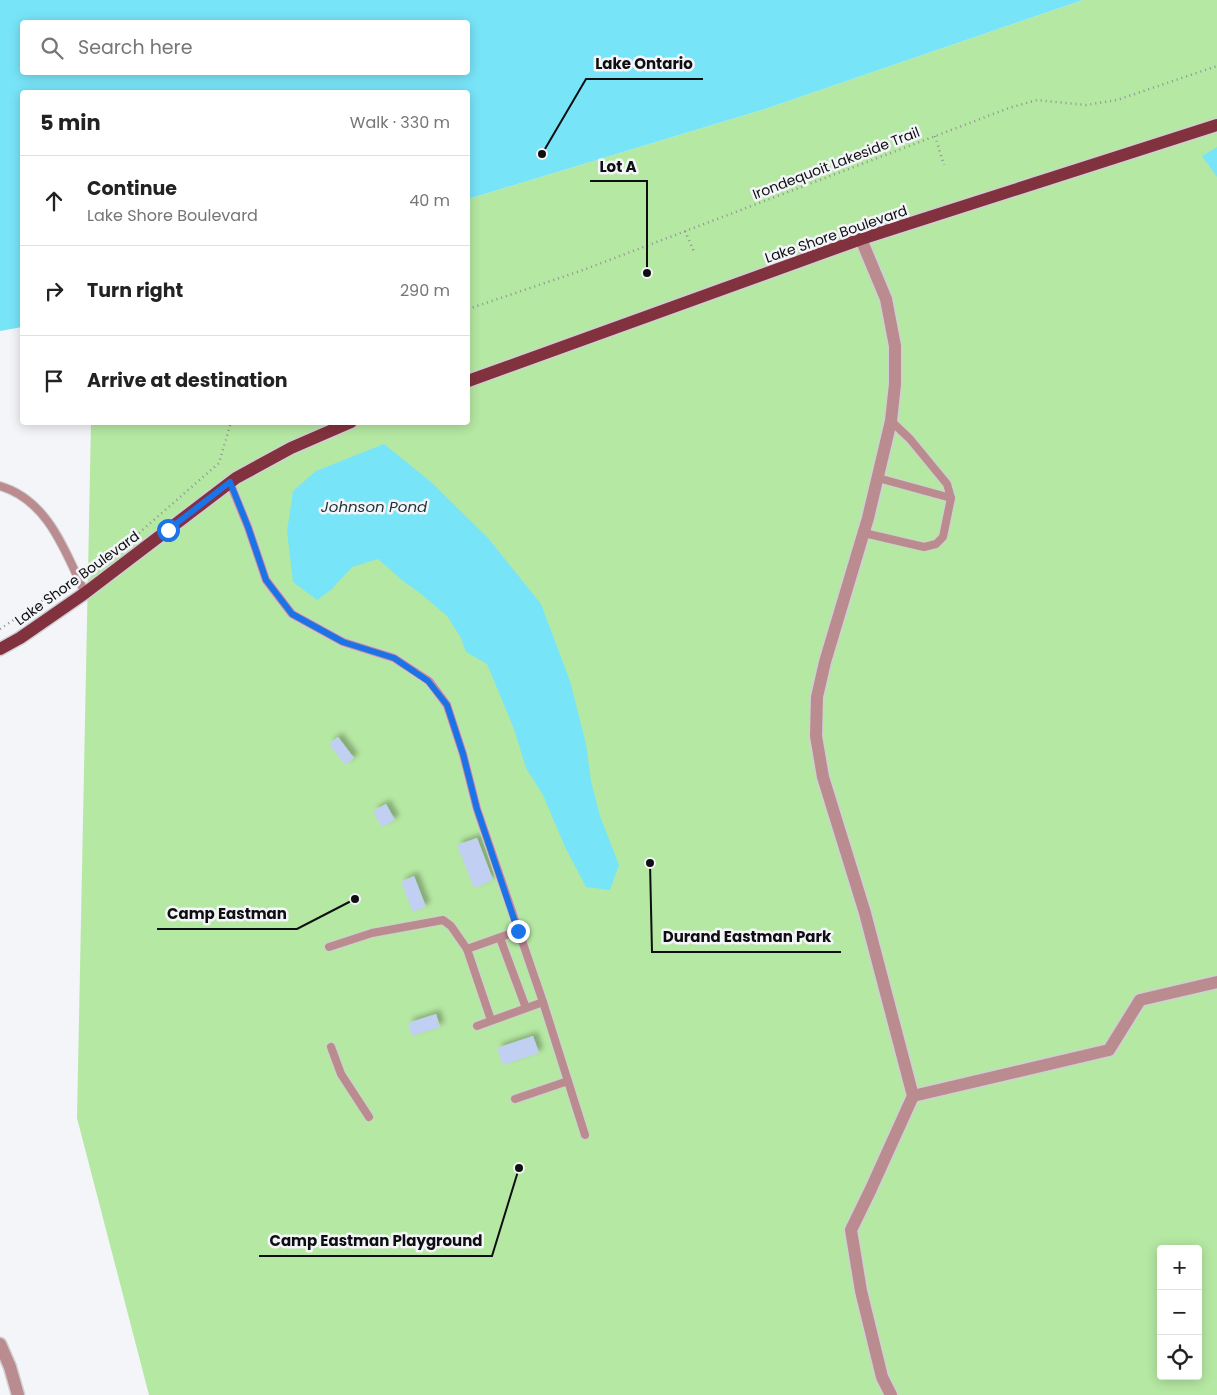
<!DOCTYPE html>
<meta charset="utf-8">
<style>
:root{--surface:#fff;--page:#f2f2f2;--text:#222;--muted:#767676;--line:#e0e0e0}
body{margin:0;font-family:Poppins,sans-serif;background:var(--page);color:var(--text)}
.controls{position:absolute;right:15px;bottom:15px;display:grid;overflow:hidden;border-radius:5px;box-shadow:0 2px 12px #0003}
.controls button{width:45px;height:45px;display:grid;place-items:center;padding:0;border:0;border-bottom:1px solid var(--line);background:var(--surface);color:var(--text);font:25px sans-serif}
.stop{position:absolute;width:15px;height:15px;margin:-11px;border:4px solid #1a73e8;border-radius:50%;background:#fff}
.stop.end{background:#1a73e8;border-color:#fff;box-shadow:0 1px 5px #0008}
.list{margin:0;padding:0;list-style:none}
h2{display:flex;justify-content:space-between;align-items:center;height:65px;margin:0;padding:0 20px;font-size:21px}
h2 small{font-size:16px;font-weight:400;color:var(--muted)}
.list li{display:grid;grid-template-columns:32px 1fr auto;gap:15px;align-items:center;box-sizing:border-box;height:90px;padding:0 20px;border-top:1px solid var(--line)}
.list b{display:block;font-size:19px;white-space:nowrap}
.list p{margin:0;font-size:16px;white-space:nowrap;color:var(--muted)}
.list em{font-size:16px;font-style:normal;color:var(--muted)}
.icon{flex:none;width:28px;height:28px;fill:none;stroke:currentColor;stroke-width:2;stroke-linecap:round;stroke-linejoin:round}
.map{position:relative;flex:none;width:1217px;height:1395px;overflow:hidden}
.search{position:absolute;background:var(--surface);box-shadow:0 2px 12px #0003;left:20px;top:20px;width:450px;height:55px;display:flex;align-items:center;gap:12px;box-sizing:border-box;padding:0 18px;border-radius:5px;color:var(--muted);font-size:19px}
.panel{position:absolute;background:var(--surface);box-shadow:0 2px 12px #0003;left:20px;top:90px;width:450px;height:335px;border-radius:5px}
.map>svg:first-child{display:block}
</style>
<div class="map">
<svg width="1217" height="1395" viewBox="0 0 1217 1395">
<defs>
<filter id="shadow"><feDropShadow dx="4.5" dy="-4.5" stdDeviation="2.5" flood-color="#0004"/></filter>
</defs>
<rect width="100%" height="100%" fill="#f3f5f9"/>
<path fill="#b5e8a2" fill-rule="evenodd" d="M1083 0H1217V1395H149L77 1118 91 423 468 422V199L765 109ZM1161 1249H1198V1376H1161Z"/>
<g fill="#78e4f8" fill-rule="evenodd">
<path d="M0 0H1083L765 109 468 199V92H22V327L0 331ZM468 22V72H22V22Z"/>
<path d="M1217 147V177L1202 156Z"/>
<path d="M384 444 431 482 488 538 541 604 570 681 586 744 591 781 600 816 619 865 610 890 586 887 565 847 543 795 526 768 514 729 487 664 466 652 461 638 447 616 420 593 403 581 378 559 352 567 332 589 317 600 293 582 287 531 293 491 316 471Z"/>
</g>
<g fill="#c1cff2" filter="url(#shadow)">
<path d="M338 737 354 758 345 765 329 744Z"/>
<path d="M386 804 395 820 382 827 373 811Z"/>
<path d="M477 838 493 880 474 888 457 845Z"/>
<path d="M414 876 426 907 413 912 401 882Z"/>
<path d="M436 1014 440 1027 412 1036 408 1023Z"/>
<path d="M533 1036 539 1053 503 1065 497 1048Z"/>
</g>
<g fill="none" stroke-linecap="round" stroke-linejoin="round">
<defs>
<g id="lane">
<path d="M878 478 951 498"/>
<path d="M230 483 248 527 266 580 292 614 343 642 394 658 429 681 447 705 463 754 477 809 543 1002 585 1135"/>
<path d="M0 486C48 500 65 551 85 593"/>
<path d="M864 533 924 547 936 544 943 537 951 498 947 484 910 439 891 421"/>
<path d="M500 938 526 1008"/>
<path d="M329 947 372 933 443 920 451 926 467 949"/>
<path d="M491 1020 467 949 518 931"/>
<path d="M477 1026 543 1002"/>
<path d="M331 1047 341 1074 369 1117"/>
<path d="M515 1099 568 1081"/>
</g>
<g id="street">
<path d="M861 239 886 299 895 346V384L891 421 868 518 825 662 817 697 816 736 823 777 865 913 913 1096 870 1191 851 1230 861 1291 882 1377 891 1395"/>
<path d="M913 1096 1109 1050 1140 1000 1217 982"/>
<path d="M0 1344 10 1367 18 1395"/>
</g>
<g id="primary">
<path d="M468 381 861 239 1217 125"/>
<path d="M0 649 20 638 85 593 236 478 291 448 351 422"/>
</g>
</defs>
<use href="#lane" stroke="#cfd0d4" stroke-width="10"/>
<use href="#street" stroke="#cfd0d4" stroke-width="15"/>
<use href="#primary" stroke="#cfd0d4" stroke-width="15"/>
<g stroke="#909194" stroke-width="2.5" stroke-dasharray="1 4" stroke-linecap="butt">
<path d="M935 136 944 165"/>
<path d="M685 231 695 254"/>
<path d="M468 309 583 270 1009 108 1037 100 1086 105 1117 100 1217 66"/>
<path d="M86 571 139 533 219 463 231 422"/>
<path d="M0 629 69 583"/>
</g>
<use href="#lane" stroke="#bb8c8f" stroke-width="8"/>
<use href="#street" stroke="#bb8c8f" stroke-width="12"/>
<use href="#primary" stroke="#82323e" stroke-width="12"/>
</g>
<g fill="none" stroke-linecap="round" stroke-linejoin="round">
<path stroke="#1a73e8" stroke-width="6" d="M168 530 230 482 248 527 266 580 292 614 343 642 394 658 428 681 447 705 463 754 477 809 518 931"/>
</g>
<g text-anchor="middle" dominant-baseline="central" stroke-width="5" stroke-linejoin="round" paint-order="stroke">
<g font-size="14" fill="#0f0f11" stroke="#f3f5f9">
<text transform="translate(836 163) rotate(-21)">Irondequoit Lakeside Trail</text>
<text transform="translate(836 234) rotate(-19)">Lake Shore Boulevard</text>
<text transform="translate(77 578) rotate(-36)">Lake Shore Boulevard</text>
</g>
<g font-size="15" font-style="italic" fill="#1a3237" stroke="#f3f5f9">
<text x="374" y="506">Johnson Pond</text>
</g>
</g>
<path fill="none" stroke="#0f0f11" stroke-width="2" d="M542 154L586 79H703M647 273L647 181H590M355 899L297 929H157M650 863L652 952H841M519 1168L492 1256H259"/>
<g fill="#0f0f11" stroke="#f3f5f9" stroke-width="2">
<circle cx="542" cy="154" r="5"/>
<circle cx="647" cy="273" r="5"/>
<circle cx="355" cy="899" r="5"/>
<circle cx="650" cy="863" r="5"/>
<circle cx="519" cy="1168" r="5"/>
</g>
<g font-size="15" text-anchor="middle" font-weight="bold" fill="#0f0f11" stroke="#f3f5f9" stroke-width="5" stroke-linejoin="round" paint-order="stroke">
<text x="644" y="69">Lake Ontario</text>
<text x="618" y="172">Lot A</text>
<text x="227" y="919">Camp Eastman</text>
<text x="747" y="942">Durand Eastman Park</text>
<text x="376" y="1246">Camp Eastman Playground</text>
</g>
</svg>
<div class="controls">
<button>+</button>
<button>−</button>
<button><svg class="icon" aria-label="locate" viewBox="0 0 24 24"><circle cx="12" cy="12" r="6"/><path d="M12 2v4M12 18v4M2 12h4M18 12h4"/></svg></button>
</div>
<div class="stop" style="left:168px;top:530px"></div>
<div class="stop end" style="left:518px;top:931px"></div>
<div class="search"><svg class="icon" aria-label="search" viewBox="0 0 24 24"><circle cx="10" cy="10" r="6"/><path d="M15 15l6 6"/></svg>Search here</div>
<section class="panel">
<h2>5 min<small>Walk · 330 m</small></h2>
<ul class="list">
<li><svg class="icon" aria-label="ahead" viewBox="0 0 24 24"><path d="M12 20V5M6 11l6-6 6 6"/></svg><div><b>Continue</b><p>Lake Shore Boulevard</p></div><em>40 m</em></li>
<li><svg class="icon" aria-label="right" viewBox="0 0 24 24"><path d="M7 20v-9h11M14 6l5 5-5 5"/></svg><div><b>Turn right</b></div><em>290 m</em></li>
<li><svg class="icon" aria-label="arrive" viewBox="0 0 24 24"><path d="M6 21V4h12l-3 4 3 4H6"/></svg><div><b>Arrive at destination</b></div></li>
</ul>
</section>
</div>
